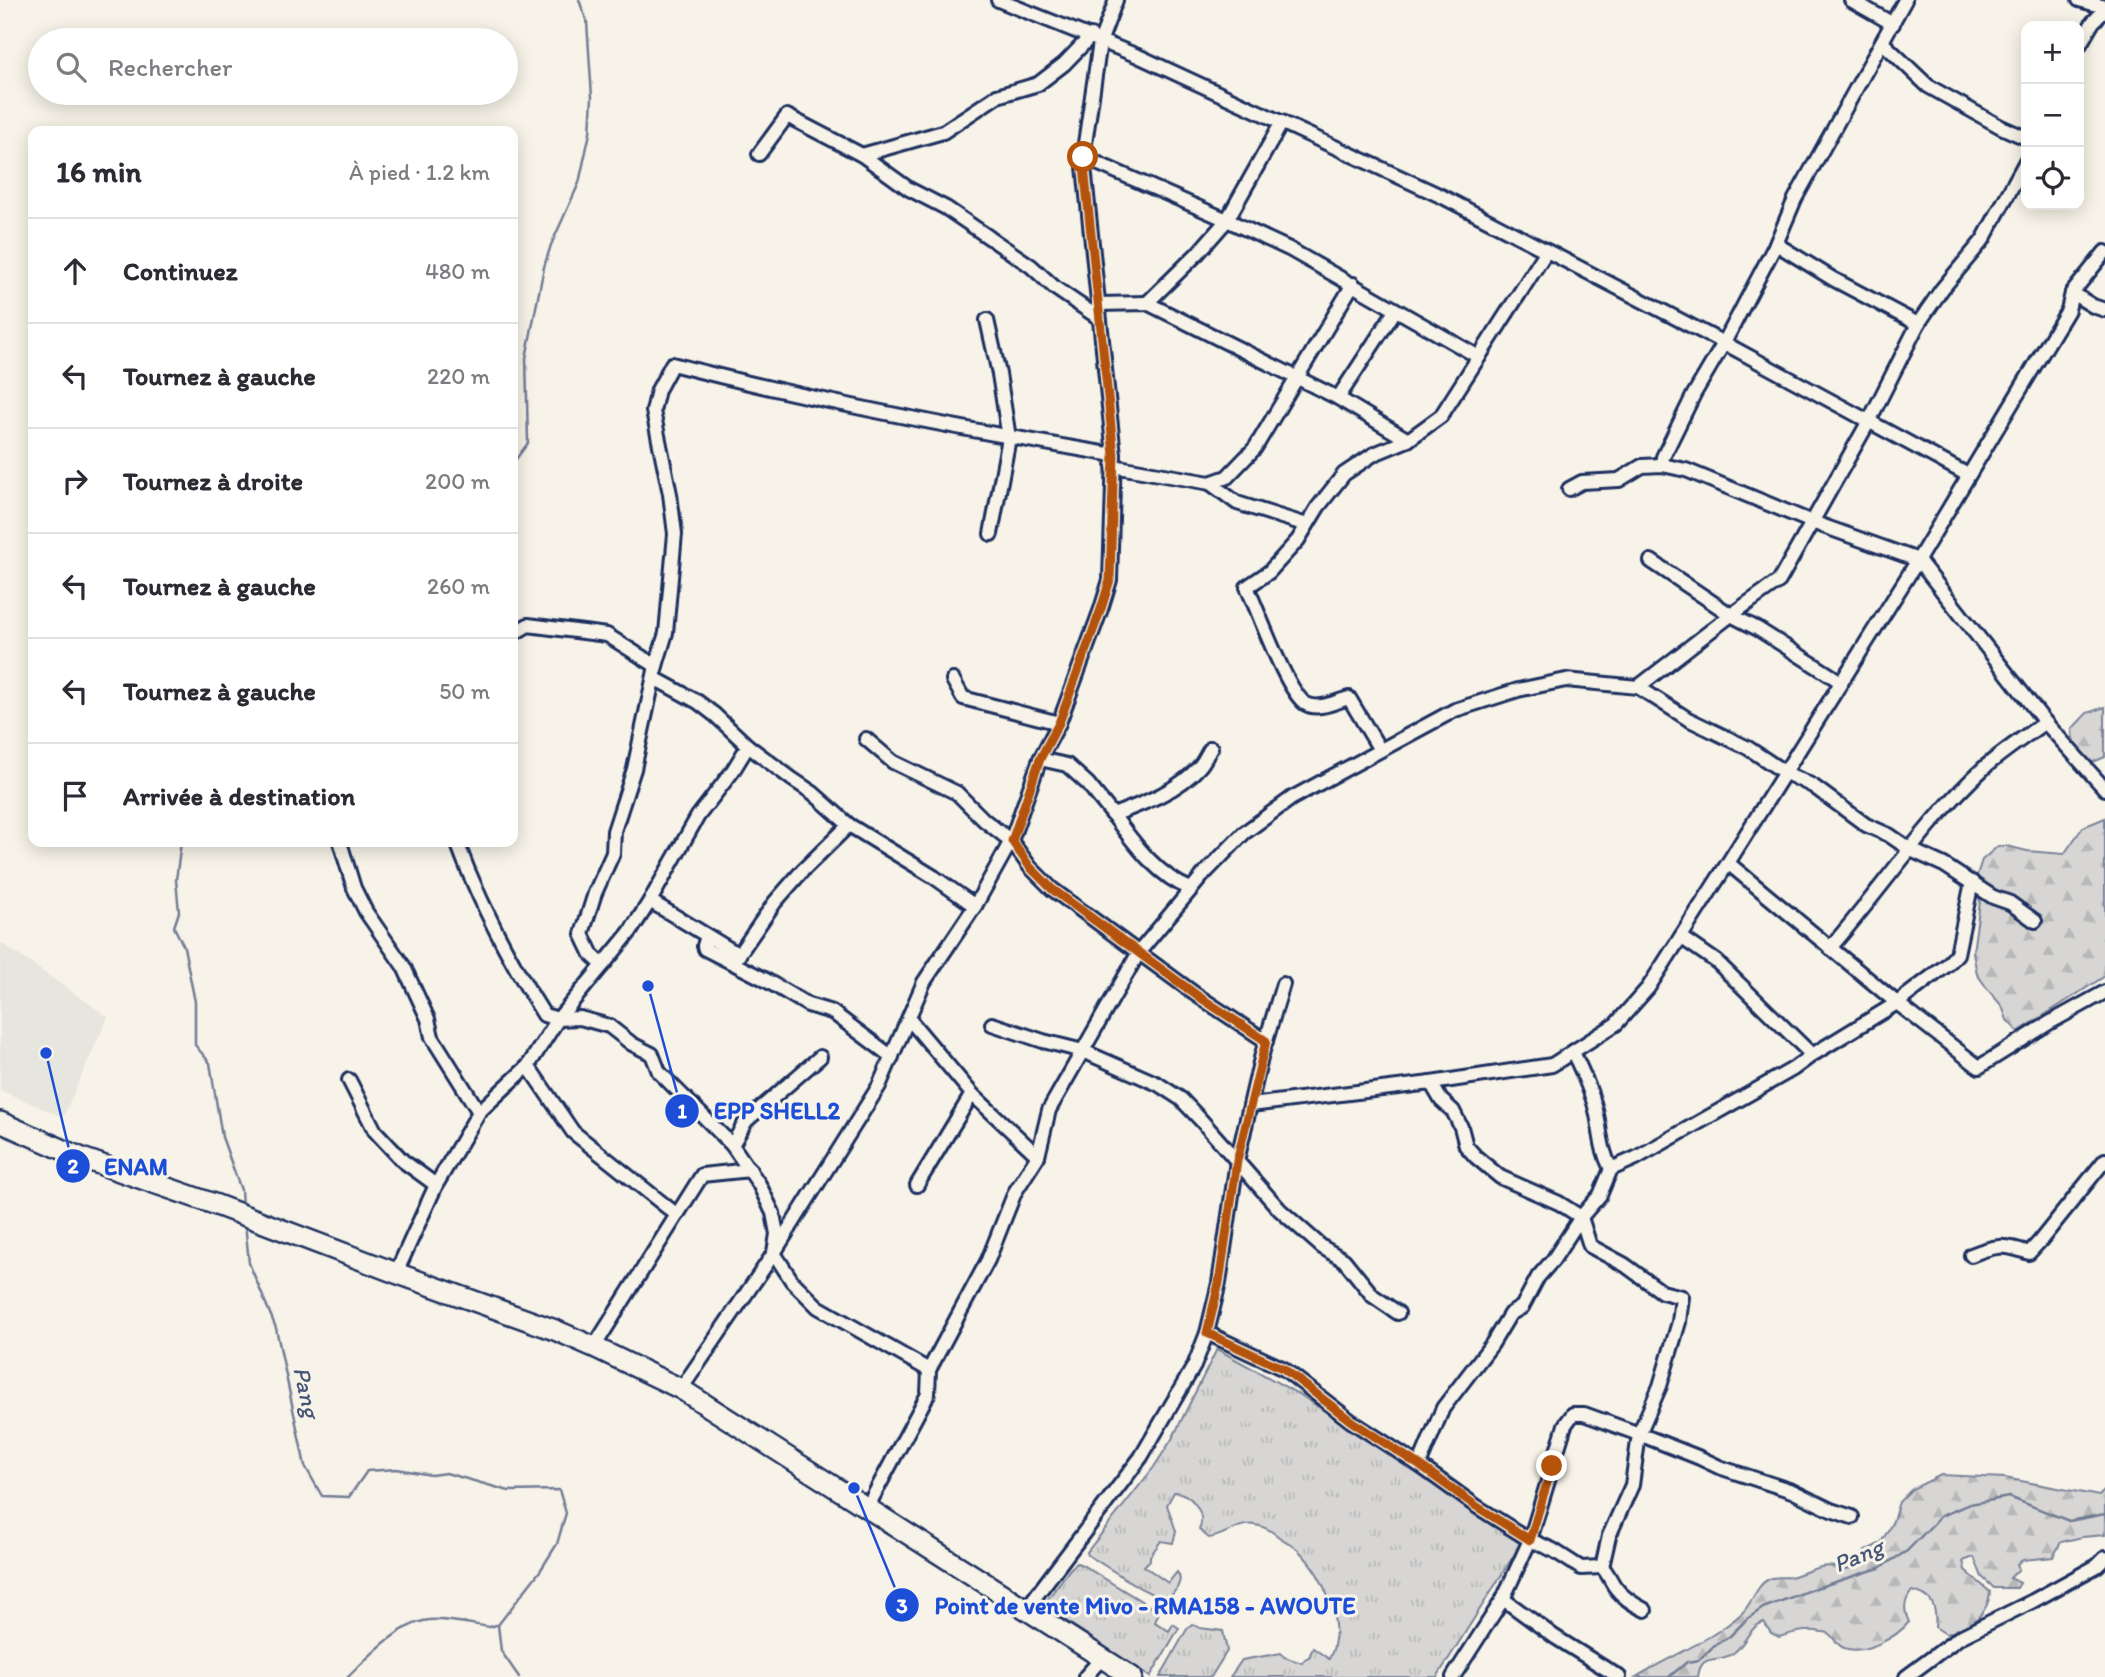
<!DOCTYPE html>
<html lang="fr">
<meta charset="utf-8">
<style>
:root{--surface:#fff;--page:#f7f7f7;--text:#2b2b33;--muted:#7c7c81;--line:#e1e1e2}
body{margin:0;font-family:Itim,sans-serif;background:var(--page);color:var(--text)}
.controls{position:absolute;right:21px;top:21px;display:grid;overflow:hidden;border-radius:14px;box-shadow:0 4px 18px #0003}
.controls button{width:63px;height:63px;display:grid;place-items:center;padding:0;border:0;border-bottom:2px solid var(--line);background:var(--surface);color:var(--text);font:35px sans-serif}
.stop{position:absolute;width:21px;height:21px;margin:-16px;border:5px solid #b45309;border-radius:50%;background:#fff}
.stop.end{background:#b45309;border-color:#fff;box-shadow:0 2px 7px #0008}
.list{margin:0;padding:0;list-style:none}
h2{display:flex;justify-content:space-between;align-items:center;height:91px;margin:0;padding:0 28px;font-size:30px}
h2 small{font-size:23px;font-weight:400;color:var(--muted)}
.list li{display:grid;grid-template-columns:46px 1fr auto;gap:21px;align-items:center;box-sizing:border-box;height:105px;padding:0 28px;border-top:2px solid var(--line)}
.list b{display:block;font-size:26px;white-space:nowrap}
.list em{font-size:23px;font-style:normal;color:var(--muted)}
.icon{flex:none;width:38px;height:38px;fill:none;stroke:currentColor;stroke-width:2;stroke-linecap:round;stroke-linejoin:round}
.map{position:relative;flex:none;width:2105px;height:1677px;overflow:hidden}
.search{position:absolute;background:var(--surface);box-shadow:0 4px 18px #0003;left:28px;top:28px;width:490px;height:77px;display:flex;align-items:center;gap:18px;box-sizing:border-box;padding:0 24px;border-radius:38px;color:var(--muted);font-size:26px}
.panel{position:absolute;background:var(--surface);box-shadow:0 4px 18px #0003;left:28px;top:126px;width:490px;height:721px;border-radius:14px}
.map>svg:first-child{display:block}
</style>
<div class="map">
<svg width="2105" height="1677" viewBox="0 0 2105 1677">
<defs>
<pattern id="grass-tufts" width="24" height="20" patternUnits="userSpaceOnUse" patternTransform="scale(1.75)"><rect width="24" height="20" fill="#d7d6d4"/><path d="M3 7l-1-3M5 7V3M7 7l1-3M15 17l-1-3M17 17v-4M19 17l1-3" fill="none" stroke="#b8b8b8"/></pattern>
<pattern id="forest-firs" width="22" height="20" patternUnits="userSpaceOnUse" patternTransform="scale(1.75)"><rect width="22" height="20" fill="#d7d6d4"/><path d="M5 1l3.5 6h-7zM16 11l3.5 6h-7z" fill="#b8b8b8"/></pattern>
</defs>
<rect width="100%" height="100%" fill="#f7f3e8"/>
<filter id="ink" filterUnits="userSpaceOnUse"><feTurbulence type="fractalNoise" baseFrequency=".0143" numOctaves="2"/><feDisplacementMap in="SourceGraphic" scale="14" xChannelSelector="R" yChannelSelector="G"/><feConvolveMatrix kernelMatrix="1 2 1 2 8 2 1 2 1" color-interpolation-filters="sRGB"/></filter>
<g filter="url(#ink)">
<path fill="#e6e5de" d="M0 942 108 1017 63 1117 0 1090Z"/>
<g fill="url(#grass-tufts)" stroke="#798299" stroke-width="2">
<path d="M1217 1349 1302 1396 1521 1544 1437 1677H1230L1242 1660 1281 1653 1284 1657 1302 1663 1305 1659 1309 1657 1313 1648 1329 1659C1347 1626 1323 1574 1298 1550 1293 1545 1285 1541 1279 1537 1273 1532 1263 1526 1255 1525 1239 1522 1223 1537 1209 1538L1199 1530C1207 1514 1191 1492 1174 1492L1167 1505 1176 1531 1173 1543 1161 1541 1150 1556V1560L1144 1566 1168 1583 1177 1572C1185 1581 1174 1593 1166 1601L1140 1588 1088 1555 1087 1552 1154 1467 1172 1439Z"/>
<path d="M1077 1563 1082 1565 1159 1612 1155 1622 1169 1631 1173 1624 1179 1628 1150 1677 1050 1610 1047 1600 1070 1569Z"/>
<path d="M1192 1624 1200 1628 1223 1631 1227 1651 1211 1677H1160L1187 1629Z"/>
</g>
<g fill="url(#forest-firs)" stroke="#798299" stroke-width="2">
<path d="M2105 707V757L2091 763C2082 750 2072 748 2072 729L2087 713Z"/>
<path d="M2105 818V976L2018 1032 2007 1020 2002 1006 1989 991 1977 974 1973 952 1980 902 1976 878 1982 860 1998 846H2007L2027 851 2064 854 2083 827Z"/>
<path d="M1941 1475 2005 1478 2099 1496 2105 1490V1535L2082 1537 2061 1542 2053 1557 2023 1560 2017 1564 2019 1569 2010 1578 2020 1583 2017 1588H1994L1982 1577 1974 1557 1963 1561 1965 1570 1990 1592C1988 1617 1968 1628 1946 1634L1935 1627C1937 1607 1933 1595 1912 1591 1904 1601 1903 1610 1909 1622 1896 1638 1864 1655 1844 1648 1836 1645 1834 1637 1828 1633 1827 1632 1818 1632 1817 1631 1802 1630 1792 1633 1779 1637L1771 1633 1764 1622C1748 1627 1746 1645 1732 1654 1715 1664 1701 1652 1698 1677H1636C1670 1656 1713 1640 1742 1613 1752 1604 1756 1585 1769 1579 1775 1576 1784 1578 1790 1577 1808 1573 1824 1560 1842 1570L1856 1567 1865 1551 1881 1543 1893 1521 1899 1502 1912 1489Z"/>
</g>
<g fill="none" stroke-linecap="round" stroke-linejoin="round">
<g stroke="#727c95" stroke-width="2.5">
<path d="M513 463 528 443 526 358 544 267 551 245 579 183 590 133 592 97 587 22 579 0"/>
<path d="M181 842 176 880 179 912 174 927 184 947 195 1002V1045L210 1063 222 1137 241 1190 242 1206"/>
<path d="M245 1223 249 1263 276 1328 305 1466 322 1496 349 1497 367 1471 397 1469 431 1475 446 1473 509 1491 559 1490 566 1513 557 1544 540 1571 498 1625 501 1651 519 1677"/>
<path d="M348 1677C368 1657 400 1623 429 1620 444 1618 475 1625 490 1627L496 1625"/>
<path d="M1669 1677 1687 1662 1699 1660 1717 1643 1729 1637 1747 1619 1763 1608 1813 1589 1879 1568 1907 1551 1941 1516 1970 1504 2009 1497 2069 1521 2105 1514"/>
</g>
<defs>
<g id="minor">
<path d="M998 0 1138 56 1443 197 1724 343 1968 475"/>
<path d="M1851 0 1893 24"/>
<path d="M2079 0 2105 7"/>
<path d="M1883 43 1928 86 2001 127 2026 138"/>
<path d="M2079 46 2093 22 2105 10"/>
<path d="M759 154 787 116 862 155 909 189 946 208 1031 266 1055 288 1099 318"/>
<path d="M862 155 943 132 997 96 1038 84 1064 64 1091 36"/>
<path d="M1083 157 1227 220 1289 249 1479 357"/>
<path d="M1776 244 1833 279 1918 324"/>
<path d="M2072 293 2093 306 2105 310"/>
<path d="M1147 303 1198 253 1227 220 1282 122"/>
<path d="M1098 304 1147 303 1338 398 1408 440"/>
<path d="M987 320 999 374 1009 438 991 534"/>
<path d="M1338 398 1395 311"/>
<path d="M1662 465 1663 457 1694 394 1724 343 1776 244 1795 199 1905 0"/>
<path d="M1113 466 1210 483 1227 477 1255 448 1353 284"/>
<path d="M1210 483 1237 503 1307 525"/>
<path d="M1569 489 1582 482 1619 480 1642 466 1662 465 1686 470 1812 522 1918 560 2045 722 2105 789"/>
<path d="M1651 561 1731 615 1758 629 1841 682"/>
<path d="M513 634 528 625 607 635 656 666"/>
<path d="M654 678 698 702 715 715 748 746 732 772 698 816 650 901 739 955"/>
<path d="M953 680 963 698 1059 723"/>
<path d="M1638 687 1731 615 1779 581 1869 421 1918 324 1942 289 1983 240 2026 161"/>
<path d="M866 739 893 762 957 793 984 820 1011 841 1030 867 1052 889 1195 994 1266 1041"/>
<path d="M748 746 792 779 813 793 849 825 934 877 975 906"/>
<path d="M1380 750 1349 698C1337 701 1319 711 1306 704 1287 693 1258 610 1247 587L1269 572 1298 540 1318 507 1344 474 1374 454 1408 440 1441 416 1546 252"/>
<path d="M1040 759 1067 765 1088 784 1113 815C1142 804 1178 791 1199 767 1204 762 1207 754 1211 748"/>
<path d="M1113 815C1134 843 1157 876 1191 889"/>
<path d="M340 842 354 888 366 912 404 967 428 1019 432 1037 479 1112"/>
<path d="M457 842C479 902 510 961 544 1015L558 1019 580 1018 609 1026 632 1044 652 1054 659 1072 732 1145 759 1184 773 1213 777 1234 774 1253 792 1281 818 1307 929 1370"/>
<path d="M1728 863 1897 1003 1979 1067 2049 1023 2105 992"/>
<path d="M707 936 704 946 705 949 764 979 808 1005 832 1012 892 1057"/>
<path d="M1681 937 1717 962 1812 1055"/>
<path d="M1830 948C1882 889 1926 821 1985 767 2003 751 2025 737 2045 722"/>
<path d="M735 960 775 902 803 870 849 825"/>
<path d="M603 965 630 932 650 901"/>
<path d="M909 1019 972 1094 1038 1156"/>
<path d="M992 1024 1043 1041 1083 1051 1158 1084 1181 1099 1200 1119 1280 1210 1322 1247 1344 1260 1373 1296 1398 1313"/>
<path d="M1573 1052C1582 1071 1591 1090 1596 1110 1601 1132 1600 1147 1611 1169"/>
<path d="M528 1066 573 1132 677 1215"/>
<path d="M349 1080 375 1131 403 1161 436 1185"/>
<path d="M1431 1083 1441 1100 1453 1111 1461 1127 1466 1146 1476 1157 1500 1177 1559 1203 1581 1217 1590 1246 1625 1265 1662 1292 1682 1297 1679 1322 1660 1386 1639 1434 1632 1485 1609 1536 1602 1567"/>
<path d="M1251 1105 1431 1083 1552 1065 1616 1024 1648 988 1728 863 1918 560 2068 310 2072 293 2105 252"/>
<path d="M732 1145 746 1121 820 1057"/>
<path d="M917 1185 972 1094"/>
<path d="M1971 1255C1995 1245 2005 1244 2029 1253L2040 1241 2105 1160"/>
<path d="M396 1273 436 1185 479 1112 528 1066 558 1019 603 965 592 955 582 934 595 893 613 853 614 831 634 769 656 666 666 633 675 534 670 494 653 411 658 390 672 364C818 402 965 430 1114 455"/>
<path d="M1207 1333 1284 1369 1351 1421 1419 1465 1476 1506 1530 1540 1553 1550 1581 1568 1602 1567"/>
<path d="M594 1347 702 1175 750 1170"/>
<path d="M681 1389 774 1253 879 1086 924 982 975 906 1011 841 1040 759 1059 723 1101 609 1110 580 1114 455 1083 157 1100 42 1116 0"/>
<path d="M1419 1465 1443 1408 1492 1344 1510 1314 1522 1307 1538 1277 1553 1260 1581 1217 1600 1195 1611 1169 1636 1158 1793 1069 1812 1055 1897 1003 1947 965 1957 954 1972 882"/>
<path d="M867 1508 928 1394 929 1370 988 1260 1015 1192 1038 1156 1049 1110 1139 952 1203 875 1244 833 1292 798 1455 710 1518 690 1566 680 1638 687 1688 719 1748 748 1784 772 1813 786 1866 825 1889 835 1911 850 1944 865 1993 897 2010 903 2035 921"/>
<path d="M1602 1567C1608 1573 1610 1580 1615 1587 1623 1598 1633 1604 1645 1610"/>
<path d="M1503 1599 1555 1637 1619 1677"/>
<path d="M1026 1609 1141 1457 1194 1366 1207 1333 1219 1283 1237 1161 1262 1054 1283 984"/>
<path d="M1085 1677 1102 1658"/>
<path d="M1453 1677 1503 1599 1530 1540 1565 1425 1573 1414H1584L1639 1434 1700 1458 1719 1467 1792 1491 1831 1510 1852 1517"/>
<path d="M1906 1677 1960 1637 2033 1601 2097 1566 2105 1558"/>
</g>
<path id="highway" d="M0 1122 82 1158 214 1204 396 1273 555 1330 594 1347 681 1389 1132 1677"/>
</defs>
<use href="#minor" stroke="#1b2f5e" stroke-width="18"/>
<use href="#highway" stroke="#1b2f5e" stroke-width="24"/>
<use href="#minor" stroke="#f7f3e8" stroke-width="12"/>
<use href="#highway" stroke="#f7f3e8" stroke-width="19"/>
</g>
</g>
<g fill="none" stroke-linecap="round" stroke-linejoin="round" filter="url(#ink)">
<path stroke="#b45309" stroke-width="9" d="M1083 157 1114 455 1110 580 1101 609 1059 723 1040 759 1012 841 1030 867 1052 889 1195 994 1266 1041 1237 1161 1219 1283 1207 1333 1284 1369 1351 1421 1419 1465 1476 1506 1530 1540 1552 1466"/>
</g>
<g text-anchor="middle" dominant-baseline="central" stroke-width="6" stroke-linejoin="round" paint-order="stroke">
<g font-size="24" font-style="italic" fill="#465679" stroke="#f7f3e8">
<text transform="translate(307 1392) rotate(78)">Pang</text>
<text transform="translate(1858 1555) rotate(-23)">Pang</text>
</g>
</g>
<path fill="none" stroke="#1d4ed8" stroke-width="2.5" d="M648 986L682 1111M46 1053L73 1166M854 1488L902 1605"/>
<g fill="#1d4ed8" stroke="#f7f3e8" stroke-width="2.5">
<circle cx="648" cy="986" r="7"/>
<circle cx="46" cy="1053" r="7"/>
<circle cx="854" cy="1488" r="7"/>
<circle cx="682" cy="1111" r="18"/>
<circle cx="73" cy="1166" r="18"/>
<circle cx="902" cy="1605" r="18"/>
</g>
<g font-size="21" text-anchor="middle" font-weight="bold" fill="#fff">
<text x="682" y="1118">1</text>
<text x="73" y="1173">2</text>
<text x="902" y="1613">3</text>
</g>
<g font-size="24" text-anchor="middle" font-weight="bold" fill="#1d4ed8" stroke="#f7f3e8" stroke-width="6" stroke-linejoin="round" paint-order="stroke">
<text x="777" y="1119">EPP SHELL2</text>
<text x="136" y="1175">ENAM</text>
<text x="1145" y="1614">Point de vente Mivo - RMA158 - AWOUTE</text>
</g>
</svg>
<div class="controls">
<button>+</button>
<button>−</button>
<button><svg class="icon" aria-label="locate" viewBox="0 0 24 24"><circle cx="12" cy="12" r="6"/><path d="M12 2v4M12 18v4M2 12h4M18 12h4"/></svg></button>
</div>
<div class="stop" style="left:1083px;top:157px"></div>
<div class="stop end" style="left:1552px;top:1466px"></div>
<div class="search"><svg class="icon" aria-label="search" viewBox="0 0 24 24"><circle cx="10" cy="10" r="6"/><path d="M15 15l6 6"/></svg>Rechercher</div>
<section class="panel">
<h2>16 min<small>À pied · 1.2 km</small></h2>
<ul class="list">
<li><svg class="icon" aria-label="ahead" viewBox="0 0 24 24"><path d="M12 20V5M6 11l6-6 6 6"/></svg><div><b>Continuez</b></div><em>480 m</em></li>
<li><svg class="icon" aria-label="left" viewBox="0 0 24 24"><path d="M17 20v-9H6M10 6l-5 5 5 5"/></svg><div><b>Tournez à gauche</b></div><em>220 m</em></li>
<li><svg class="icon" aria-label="right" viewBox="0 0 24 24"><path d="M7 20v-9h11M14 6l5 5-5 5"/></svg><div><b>Tournez à droite</b></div><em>200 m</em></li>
<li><svg class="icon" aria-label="left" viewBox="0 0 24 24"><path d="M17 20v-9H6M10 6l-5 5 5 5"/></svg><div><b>Tournez à gauche</b></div><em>260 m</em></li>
<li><svg class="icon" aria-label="left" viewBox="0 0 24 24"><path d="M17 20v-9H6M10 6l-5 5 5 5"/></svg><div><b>Tournez à gauche</b></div><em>50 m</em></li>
<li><svg class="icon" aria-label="arrive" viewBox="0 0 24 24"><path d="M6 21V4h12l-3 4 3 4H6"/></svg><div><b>Arrivée à destination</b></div></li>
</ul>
</section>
</div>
